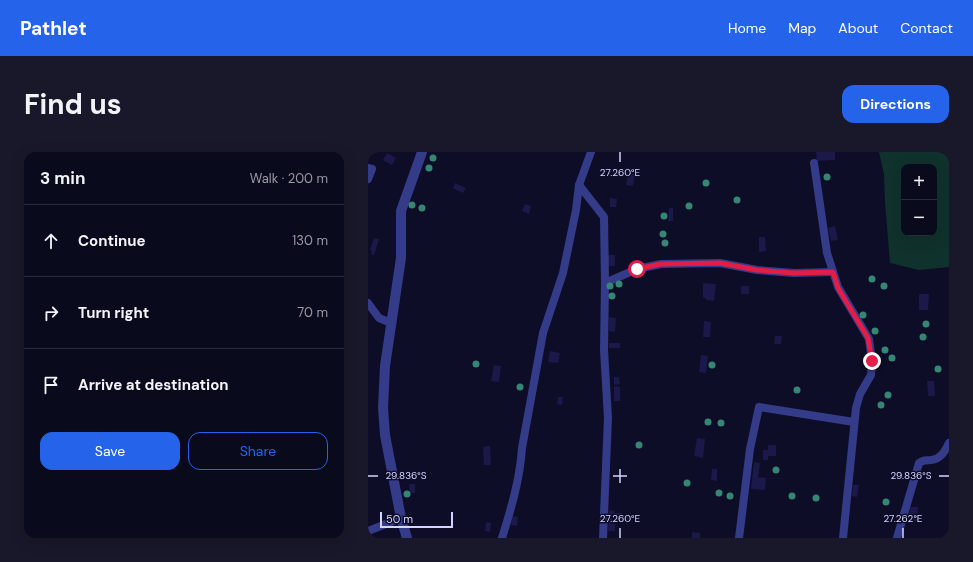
<!DOCTYPE html>
<meta charset="utf-8">
<style>
:root{--surface:#0a0a1d;--page:#18182a;--text:#f1f3f6;--muted:#999aa4;--line:#2a2b3b;--accent:#2563eb}
body{margin:0;font-family:"DM Sans",sans-serif;background:var(--page);color:var(--text)}
.controls{position:absolute;right:12px;top:12px;display:grid;overflow:hidden;border-radius:8px;box-shadow:0 4px 16px #0002}
.controls button{width:36px;height:36px;display:grid;place-items:center;padding:0;border:0;border-bottom:1px solid var(--line);background:var(--surface);color:var(--text);font:20px sans-serif}
.scale{position:absolute;left:12px;bottom:10px;width:73px;box-sizing:border-box;padding-left:4px;border:2px solid #d4d4ff;border-top:0;font-size:11px;line-height:14px;white-space:nowrap;color:#d4d4ff;-webkit-text-stroke:3px #0e0d27;paint-order:stroke}
.stop{position:absolute;width:12px;height:12px;margin:-9px;border:3px solid #e11d48;border-radius:50%;background:#fff}
.stop.end{background:#e11d48;border-color:#fff;box-shadow:0 1px 4px #0008}
.list{margin:0;padding:0;list-style:none}
h2{display:flex;justify-content:space-between;align-items:center;height:52px;margin:0;padding:0 16px;font-size:17px}
h2 small{font-size:13px;font-weight:400;color:var(--muted)}
.list li{display:grid;grid-template-columns:26px 1fr auto;gap:12px;align-items:center;box-sizing:border-box;height:72px;padding:0 16px;border-top:1px solid var(--line)}
.list b{display:block;font-size:15px;white-space:nowrap}
.list em{font-size:13px;font-style:normal;color:var(--muted)}
.actions{display:flex;gap:8px;padding:12px 16px}
.actions a{flex:1;padding:9px 0;border:1px solid var(--accent);border-radius:12px;text-align:center;font-size:14px;color:var(--accent)}
.actions .main{background:var(--accent);color:#fff}
.icon{flex:none;width:22px;height:22px;fill:none;stroke:currentColor;stroke-width:2;stroke-linecap:round;stroke-linejoin:round}
.map{position:relative;flex:none;width:581px;height:386px;overflow:hidden;border-radius:12px}
header{display:flex;align-items:center;gap:24px;box-sizing:border-box;height:56px;padding:0 20px;background:var(--accent);color:#fff}
header strong{font-size:19px}
nav{display:flex;gap:22px;margin-inline-start:auto;font-size:14px}
.intro{display:flex;align-items:center;justify-content:space-between;box-sizing:border-box;height:96px;padding:0 24px}
h1{margin:0;font-size:28px}
.button{padding:10px 18px;border-radius:12px;background:var(--accent);color:#fff;font-size:14px;font-weight:700}
main{display:flex;gap:24px;padding:0 24px}
aside{flex:1;background:var(--surface);border-radius:12px;box-shadow:0 4px 16px #0002}
.map>svg:first-child{display:block}
</style>
<header>
<strong>Pathlet</strong>
<nav><a>Home</a><a>Map</a><a>About</a><a>Contact</a></nav>
</header>
<div class="intro"><h1>Find us</h1><a class="button">Directions</a></div>
<main>
<aside>
<h2>3 min<small>Walk · 200 m</small></h2>
<ul class="list">
<li><svg class="icon" aria-label="ahead" viewBox="0 0 24 24"><path d="M12 20V5M6 11l6-6 6 6"/></svg><div><b>Continue</b></div><em>130 m</em></li>
<li><svg class="icon" aria-label="right" viewBox="0 0 24 24"><path d="M7 20v-9h11M14 6l5 5-5 5"/></svg><div><b>Turn right</b></div><em>70 m</em></li>
<li><svg class="icon" aria-label="arrive" viewBox="0 0 24 24"><path d="M6 21V4h12l-3 4 3 4H6"/></svg><div><b>Arrive at destination</b></div></li>
</ul>
<div class="actions"><a class="main">Save</a><a>Share</a></div>
</aside>
<div class="map">
<svg width="581" height="386" viewBox="0 0 581 386">
<rect width="100%" height="100%" fill="#0e0d27"/>
<path fill="#10322c" fill-rule="evenodd" d="M511 0H581V115L551 118 522 111 517 50 516 22ZM536 15H566V81H536Z"/>
<g fill="#1b184a">
<path d="M448 0H467V8L449 9Z"/>
<path d="M19 1 28 6 24 13 15 8Z"/>
<path d="M260 21 267 22 265 34 258 33Z"/>
<path d="M87 31 98 36 95 41 85 36Z"/>
<path d="M242 46 249 47 248 55H242Z"/>
<path d="M157 52 163 54 161 62 154 59Z"/>
<path d="M301 56H305V69H300Z"/>
<path d="M467 74 470 88 463 89 460 76Z"/>
<path d="M391 85H397L398 99 391 100Z"/>
<path d="M6 86 11 87 6 103 3 102 4 99 2 98Z"/>
<rect x="239" y="103" width="8" height="11"/>
<path d="M335 131 348 132 346 149 338 148V146H335Z"/>
<rect x="373" y="134" width="8" height="8"/>
<path d="M551 142H561L560 158H551Z"/>
<path d="M241 165 248 166 247 180 241 179Z"/>
<path d="M336 169 343 170 342 185H335Z"/>
<path d="M407 184H414L413 192H406Z"/>
<rect x="241" y="191" width="11" height="5"/>
<path d="M182 199 192 201 190 211 180 210Z"/>
<path d="M333 203 340 204 338 221 331 220Z"/>
<path d="M126 213 133 214 131 230 123 229Z"/>
<path d="M246 225H251L252 232 246 233Z"/>
<path d="M559 229H566L567 244H560Z"/>
<path d="M246 234 252 235V249H246Z"/>
<path d="M190 245H195L194 253 189 252Z"/>
<path d="M329 286 337 287 335 306 326 304Z"/>
<path d="M400 293H408V304H400V308H395V298H400Z"/>
<path d="M122 294 123 313H116L115 295Z"/>
<path d="M386 310 392 311 390 325 398 326 397 338 383 337Z"/>
<path d="M344 317H349V329L343 328Z"/>
<path d="M41 332H47V341H42Z"/>
<path d="M485 333H491L489 345 484 344Z"/>
<path d="M542 355H550L549 369H541Z"/>
<path d="M241 358 247 359V361H254L253 367H247V379H240Z"/>
<path d="M144 364 150 365 149 374 143 373Z"/>
<path d="M118 370 123 371 122 380 117 379Z"/>
<path d="M324 380 332 381V386H324Z"/>
</g>
<g fill="none" stroke-linecap="round" stroke-linejoin="round">
<g stroke="#343c8a" stroke-width="8">
<path d="M446 11 459 101 470 135 501 187 504 209 503 223 492 242 488 256 475 386"/>
<path d="M0 16 4 17 0 27"/>
<path d="M211 33 236 65 237 131 236 198 240 266 235 386"/>
<path d="M237 131 269 117 293 112 352 111 389 118 426 121 465 120"/>
<path d="M0 151 11 166 23 171"/>
<path d="M0 379 33 366"/>
<path d="M134 386C143 357 152 327 154 296L175 181 195 121 208 58 211 33 223 0"/>
<path d="M371 386 382 297 391 255 486 270"/>
<path d="M529 386 551 311C555 308 558 308 563 308 573 307 577 299 581 291"/>
</g>
<path stroke="#343c8a" stroke-width="10" d="M39 386 33 366 17 283 15 256 17 214 33 106V59L54 0"/>
</g>
<g fill="#358673">
<circle cx="65" cy="6" r="3.5"/>
<circle cx="61" cy="16" r="3.5"/>
<circle cx="459" cy="25" r="3.5"/>
<circle cx="338" cy="31" r="3.5"/>
<circle cx="369" cy="48" r="3.5"/>
<circle cx="44" cy="53" r="3.5"/>
<circle cx="321" cy="54" r="3.5"/>
<circle cx="54" cy="56" r="3.5"/>
<circle cx="296" cy="64" r="3.5"/>
<circle cx="295" cy="82" r="3.5"/>
<circle cx="297" cy="91" r="3.5"/>
<circle cx="504" cy="127" r="3.5"/>
<circle cx="251" cy="132" r="3.5"/>
<circle cx="242" cy="134" r="3.5"/>
<circle cx="516" cy="134" r="3.5"/>
<circle cx="244" cy="144" r="3.5"/>
<circle cx="495" cy="163" r="3.5"/>
<circle cx="558" cy="172" r="3.5"/>
<circle cx="507" cy="179" r="3.5"/>
<circle cx="555" cy="185" r="3.5"/>
<circle cx="517" cy="198" r="3.5"/>
<circle cx="524" cy="206" r="3.5"/>
<circle cx="108" cy="212" r="3.5"/>
<circle cx="344" cy="213" r="3.5"/>
<circle cx="570" cy="217" r="3.5"/>
<circle cx="152" cy="235" r="3.5"/>
<circle cx="429" cy="238" r="3.5"/>
<circle cx="520" cy="243" r="3.5"/>
<circle cx="513" cy="253" r="3.5"/>
<circle cx="340" cy="270" r="3.5"/>
<circle cx="353" cy="271" r="3.5"/>
<circle cx="271" cy="293" r="3.5"/>
<circle cx="408" cy="318" r="3.5"/>
<circle cx="319" cy="331" r="3.5"/>
<circle cx="351" cy="341" r="3.5"/>
<circle cx="39" cy="342" r="3.5"/>
<circle cx="362" cy="344" r="3.5"/>
<circle cx="424" cy="344" r="3.5"/>
<circle cx="448" cy="346" r="3.5"/>
<circle cx="518" cy="350" r="3.5"/>
</g>
<g fill="none" stroke-linecap="round" stroke-linejoin="round">
<path stroke="#e11d48" stroke-width="5" d="M269 117 293 112 352 111 389 118 426 121 465 120 470 136 500 186 504 209"/>
</g>
<path fill="none" stroke="#d4d4ff" stroke-width="1.5" d="M252 0V10M252 317V331M0 324H10M245 324H259M571 324H581M252 376V386M535 376V386"/>
<g font-size="10" text-anchor="middle" fill="#d4d4ff" stroke="#0e0d27" stroke-width="3" stroke-linejoin="round" paint-order="stroke">
<text x="252" y="24">27.260°E</text>
<text x="38" y="327">29.836°S</text>
<text x="543" y="327">29.836°S</text>
<text x="252" y="370">27.260°E</text>
<text x="535" y="370">27.262°E</text>
</g>
</svg>
<div class="controls">
<button>+</button>
<button>−</button>
</div>
<div class="scale">50 m</div>
<div class="stop" style="left:269px;top:117px"></div>
<div class="stop end" style="left:504px;top:209px"></div>
</div>
</main>
